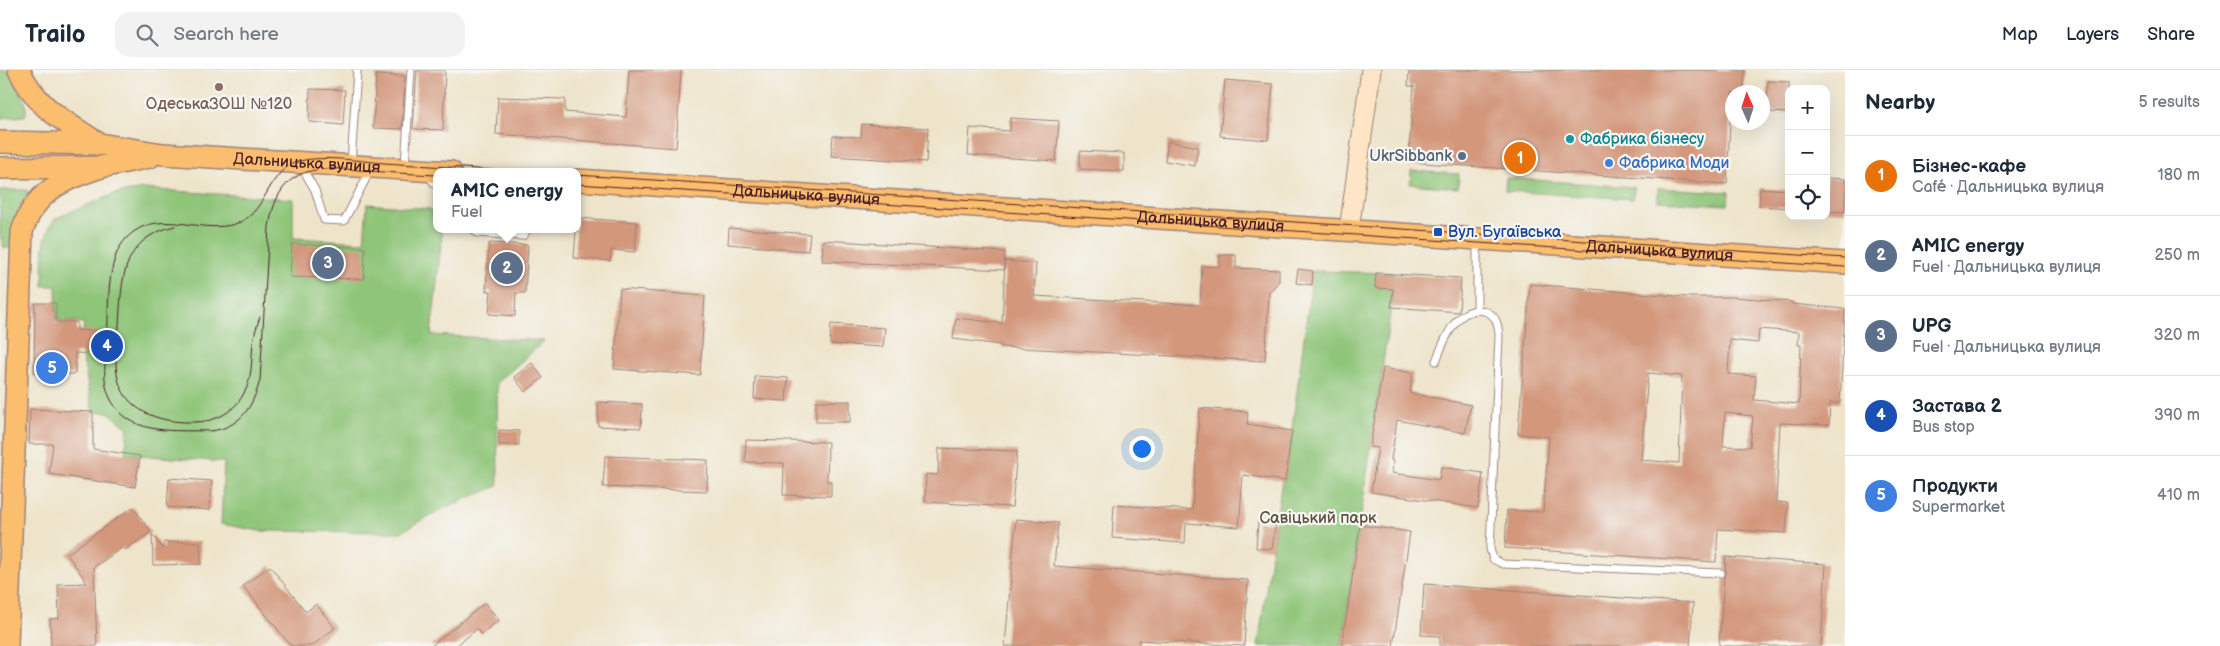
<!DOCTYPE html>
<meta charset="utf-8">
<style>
:root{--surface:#fff;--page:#f2f2f3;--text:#1f2937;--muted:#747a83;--line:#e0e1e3;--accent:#b5179e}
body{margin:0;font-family:"Balsamiq Sans",sans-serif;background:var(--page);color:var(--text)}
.controls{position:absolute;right:15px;top:15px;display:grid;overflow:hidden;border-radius:10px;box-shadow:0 5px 20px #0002}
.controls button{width:45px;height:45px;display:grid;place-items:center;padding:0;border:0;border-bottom:1px solid var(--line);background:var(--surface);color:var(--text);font:25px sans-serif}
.compass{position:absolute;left:1725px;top:15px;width:45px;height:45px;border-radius:50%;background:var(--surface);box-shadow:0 5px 20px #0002;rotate:357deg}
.you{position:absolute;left:1141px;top:378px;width:18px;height:18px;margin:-12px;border:4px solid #fff;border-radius:50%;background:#1a73e8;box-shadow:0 0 0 8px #1a73e833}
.badge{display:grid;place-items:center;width:32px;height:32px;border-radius:50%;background:var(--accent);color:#fff;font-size:16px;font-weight:700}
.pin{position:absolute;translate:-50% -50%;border:2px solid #fff;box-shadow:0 1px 5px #0006}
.popup{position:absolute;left:433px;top:98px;width:148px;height:65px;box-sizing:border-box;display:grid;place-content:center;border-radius:10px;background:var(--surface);filter:drop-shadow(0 1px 4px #0005);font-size:16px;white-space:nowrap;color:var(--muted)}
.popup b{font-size:19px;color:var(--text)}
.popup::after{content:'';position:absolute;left:50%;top:100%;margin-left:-10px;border:10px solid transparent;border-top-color:var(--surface)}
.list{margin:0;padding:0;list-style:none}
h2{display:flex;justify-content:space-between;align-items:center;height:65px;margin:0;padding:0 20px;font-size:21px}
h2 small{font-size:16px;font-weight:400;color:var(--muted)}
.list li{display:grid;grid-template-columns:32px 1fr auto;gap:15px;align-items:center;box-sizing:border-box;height:80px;padding:0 20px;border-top:1px solid var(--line)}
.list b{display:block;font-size:19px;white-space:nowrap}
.list p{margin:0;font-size:16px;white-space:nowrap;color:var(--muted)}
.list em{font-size:16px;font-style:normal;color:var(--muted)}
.icon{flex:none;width:28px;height:28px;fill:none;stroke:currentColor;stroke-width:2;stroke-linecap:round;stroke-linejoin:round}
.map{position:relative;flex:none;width:1845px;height:576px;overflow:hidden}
header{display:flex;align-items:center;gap:30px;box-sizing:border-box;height:70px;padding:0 25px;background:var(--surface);border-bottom:1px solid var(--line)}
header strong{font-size:24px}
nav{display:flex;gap:28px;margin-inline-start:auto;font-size:18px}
.search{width:350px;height:45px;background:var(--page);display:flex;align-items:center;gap:12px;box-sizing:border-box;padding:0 18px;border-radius:15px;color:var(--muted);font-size:19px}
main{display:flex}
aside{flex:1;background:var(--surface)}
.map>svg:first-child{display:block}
</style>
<header>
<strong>Trailo</strong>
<div class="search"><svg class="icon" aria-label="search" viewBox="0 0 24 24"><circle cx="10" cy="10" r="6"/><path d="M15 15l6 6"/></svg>Search here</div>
<nav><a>Map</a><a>Layers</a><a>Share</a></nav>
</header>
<main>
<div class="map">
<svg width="1845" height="576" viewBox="0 0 1845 576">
<rect width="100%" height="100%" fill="#f6f6f2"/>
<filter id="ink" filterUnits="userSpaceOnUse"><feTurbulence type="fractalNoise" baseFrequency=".02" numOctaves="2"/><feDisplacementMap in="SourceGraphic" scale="10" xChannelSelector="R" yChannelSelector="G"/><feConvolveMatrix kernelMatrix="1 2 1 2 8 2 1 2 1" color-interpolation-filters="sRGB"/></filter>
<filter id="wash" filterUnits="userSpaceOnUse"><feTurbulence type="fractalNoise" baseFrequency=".0096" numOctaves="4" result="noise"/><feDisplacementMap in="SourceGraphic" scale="20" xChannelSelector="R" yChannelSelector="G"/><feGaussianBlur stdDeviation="1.12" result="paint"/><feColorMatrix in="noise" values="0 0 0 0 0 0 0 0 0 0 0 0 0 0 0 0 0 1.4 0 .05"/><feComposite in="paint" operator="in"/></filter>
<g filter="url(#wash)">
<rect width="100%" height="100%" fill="#eee4ca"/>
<g fill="#8ec578" stroke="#6c7252">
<path d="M0 0H8C15 12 31 32 25 46L0 48Z"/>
<path d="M1411 101 1459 104 1458 118 1410 114Z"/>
<path d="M1506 108 1634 117 1633 129 1505 121Z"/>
<path d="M1658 118 1729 122 1728 135 1658 131Z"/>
<path d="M143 119 293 129V168L364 172 367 134 430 139 437 154V159H440L442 165 431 265 544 271 497 313 498 416 444 438 401 462 260 461 221 454 224 392 125 384 128 358 108 342H93L82 284 84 253 57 250 56 216H43C44 194 40 165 56 148L114 124Z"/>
<path d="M0 120H27L28 122 15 148 12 178H4L0 165Z"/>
<path d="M1313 201 1394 203 1391 237 1342 576H1258L1282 410 1285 411Z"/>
</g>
<g id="blocks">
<g fill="#d3977c" fill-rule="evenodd">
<path d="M417 0H445L443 60 413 59Z"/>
<path d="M629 0H681L676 78 496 64 498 27 565 29V42L626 47Z"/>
<path d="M1409 0H1745L1743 22H1732V32H1731L1727 114 1408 92 1414 16H1408Z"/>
<path d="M376 5 405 6 402 59 373 58Z"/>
<path d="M1225 10 1273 14 1268 70 1220 66Z"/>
<path d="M1768 11 1789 12V43L1767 42Z"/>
<path d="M310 19 345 20 343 55 309 52Z"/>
<path d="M1010 48 1059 51 1056 91 968 85 970 58 1010 61Z"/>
<path d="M862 54 928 58 926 92 831 86 833 66 861 67Z"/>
<path d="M1168 71 1198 77 1195 96 1165 91Z"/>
<path d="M1080 81 1124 83V101L1080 99Z"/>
<path d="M1826 108 1845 109V142L1826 141Z"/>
<path d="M1760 118 1789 120V138L1759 136Z"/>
<path d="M577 148 637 152 635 182 611 180 610 191 574 188Z"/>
<path d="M729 158 810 164 808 181 728 174Z"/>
<path d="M823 170 1005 182 1004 200 822 191Z"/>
<path d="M489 173 528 175 525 223H516L515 246 489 244 491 221H486Z"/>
<path d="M292 174 365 178 364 209 290 207Z"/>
<path d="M1220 185H1236V198L1279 200V211L1269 223 1265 291 1001 277V275L953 269 956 248 1002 253 1005 191 1036 193 1034 226 1200 235 1202 196 1220 197Z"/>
<path d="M1298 199 1313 201 1312 215 1296 213Z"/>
<path d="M1376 203 1461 208 1459 242 1391 237 1393 219 1375 218Z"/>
<path d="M1530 214 1688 227H1734L1792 232V234L1845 239 1840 333H1830L1829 355 1780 353 1776 432 1788 433 1786 463 1718 459 1716 492 1505 478 1507 440 1543 442 1549 367 1518 364ZM1759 259 1799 262 1798 275H1801L1799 334 1754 330 1756 306 1728 304 1730 270 1758 273ZM1648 303 1682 306 1679 393 1641 390ZM1725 343 1753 346 1750 377 1723 376Z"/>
<path d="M620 219 705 226 700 305 614 299Z"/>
<path d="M35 233H56V252H77V260L98 261 97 284 75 283V304L34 303Z"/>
<path d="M831 254 885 258 883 277 830 274Z"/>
<path d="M532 293 543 308 525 322 514 307Z"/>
<path d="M1383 298 1413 303 1410 323 1471 335 1465 363 1397 350 1391 390 1393 391 1392 403 1439 410 1441 397 1483 403 1478 438 1371 422 1378 378 1370 377Z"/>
<path d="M755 306 788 308 786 331 754 329Z"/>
<rect x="816" y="331" width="34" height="21"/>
<path d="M598 332 642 334 641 358 598 356Z"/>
<path d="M1200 338 1248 342 1247 354 1292 361 1285 411 1243 405 1239 457 1186 453 1185 473 1112 468 1114 435 1192 440Z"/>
<path d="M30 339 93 342V379L140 386 135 417 49 404 53 374H29Z"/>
<path d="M499 360 519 361V375H499Z"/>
<path d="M746 370 828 372 827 411H831V426L783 425 784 393 745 392Z"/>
<path d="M939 378 1017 381 1012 437 925 432 926 404 938 405Z"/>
<path d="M605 386 708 390 707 421 603 417Z"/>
<path d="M169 408 212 411 210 440 167 437Z"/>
<path d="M133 437 151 462 125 480 123 477 94 497 97 576H51L50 549 59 548 58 514 87 513 67 484Z"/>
<path d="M1016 449 1058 453 1054 496 1248 510 1244 576 1139 570V576H1005Z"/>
<path d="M1258 452H1276L1272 479 1256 478Z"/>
<path d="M1360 455 1410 462 1393 576H1342Z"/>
<path d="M152 464 163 479 164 472H200L201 494 153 495Z"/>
<path d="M1725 487 1826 494 1821 576H1719L1724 507 1726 504Z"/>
<path d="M270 496 306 542 316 534 335 558 312 576H291L243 516Z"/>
<path d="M1424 514 1693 533 1690 576H1440V566L1421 565Z"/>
<path d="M485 533 499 550 481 564 477 559 456 576H431Z"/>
</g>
</g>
</g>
<g filter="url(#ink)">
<use href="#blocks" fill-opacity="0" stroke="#9c827a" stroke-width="1"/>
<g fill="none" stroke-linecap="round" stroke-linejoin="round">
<defs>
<g id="lane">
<path d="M351 94 357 0"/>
<path d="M301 96 315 120 324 150 344 151 371 99"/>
<path d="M405 96 411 0"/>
<path d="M428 106 437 116"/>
<path d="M474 159 477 163 523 166 528 159"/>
<path d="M1477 171V240"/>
<path d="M1436 291C1444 271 1456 235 1484 241 1496 244 1498 254 1499 265L1490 479 1493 489 1503 494 1721 503"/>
</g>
<path id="secondary" d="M1349 160 1371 0"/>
<g id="primary">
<path d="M19 0C38 40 64 50 99 74"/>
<path id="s1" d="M0 72 99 74 163 84 451 102"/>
<path d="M0 98 101 97 150 87"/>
<path id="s2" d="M577 110 1845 193"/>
<path d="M7 576 22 162C34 121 64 109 101 97"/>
</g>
</defs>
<use href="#lane" stroke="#9c827a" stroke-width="9"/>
<use href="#secondary" stroke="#9c827a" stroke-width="21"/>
<use href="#primary" stroke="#9c827a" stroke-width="24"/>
<use href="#lane" stroke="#fff" stroke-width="7"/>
<use href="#secondary" stroke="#fde5c5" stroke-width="19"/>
<use href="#primary" stroke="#fbbd6e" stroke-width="21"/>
<g stroke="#4a1f2b" stroke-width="1">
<path d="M437 105C415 104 393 103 371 101 320 97 279 91 269 157L260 310C253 337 240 358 210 361 182 360 141 365 120 342 113 335 108 326 106 316 103 303 106 288 107 275 109 246 106 212 116 185 120 175 126 167 135 161 164 141 203 164 235 154 266 145 266 105 294 93 316 84 359 91 384 93 431 96 477 99 524 102"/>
<path d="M577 105 1845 188"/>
<path d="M577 114 1845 197"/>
<path d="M175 156C121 169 122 208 119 255 118 270 114 288 117 304 123 341 159 353 193 352 214 352 232 344 243 325 253 309 251 290 253 273 254 264 257 256 260 247"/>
</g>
</g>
</g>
<circle fill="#8d6e63" stroke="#f6f6f2" stroke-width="2" cx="219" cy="17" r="5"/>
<circle fill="#0f9aa8" stroke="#f6f6f2" stroke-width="2" cx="1570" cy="69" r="5"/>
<circle fill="#5c6f8a" stroke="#f6f6f2" stroke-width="2" cx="1462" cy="86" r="5"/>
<circle fill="#3f7fe0" stroke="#f6f6f2" stroke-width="2" cx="1609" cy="93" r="5"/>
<rect fill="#1a4fb4" stroke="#f6f6f2" stroke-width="2" x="1433" y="157" width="10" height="10" rx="2.5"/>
<g text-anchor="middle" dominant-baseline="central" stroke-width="4.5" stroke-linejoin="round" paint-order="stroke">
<g font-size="16" fill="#785e54" stroke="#f6f6f2">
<text x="219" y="34">ОдеськаЗОШ №120</text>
</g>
<g font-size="16" fill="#0d838f" stroke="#f6f6f2" text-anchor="start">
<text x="1580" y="69">Фабрика бізнесу</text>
</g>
<g font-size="16" fill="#4e5e75" stroke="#f6f6f2" text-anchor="end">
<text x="1452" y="86">UkrSibbank</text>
</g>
<g font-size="16" fill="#4a1f2b" stroke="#f6f6f2">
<text stroke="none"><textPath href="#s1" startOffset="308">Дальницька вулиця</textPath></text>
<text stroke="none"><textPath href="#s2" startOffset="230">Дальницька вулиця</textPath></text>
<text stroke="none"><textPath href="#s2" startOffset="635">Дальницька вулиця</textPath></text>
<text stroke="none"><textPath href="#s2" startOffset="1085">Дальницька вулиця</textPath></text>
</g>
<g font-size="16" fill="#366cbe" stroke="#f6f6f2" text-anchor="start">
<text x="1619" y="93">Фабрика Моди</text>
</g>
<g font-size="16" fill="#164399" stroke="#f6f6f2" text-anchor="start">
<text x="1448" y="162">Вул. Бугаївська</text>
</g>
<g font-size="16" fill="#5e5142" stroke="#f6f6f2">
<text x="1318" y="448">Савіцький парк</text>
</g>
</g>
</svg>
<div class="controls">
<button>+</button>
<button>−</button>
<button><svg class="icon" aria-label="locate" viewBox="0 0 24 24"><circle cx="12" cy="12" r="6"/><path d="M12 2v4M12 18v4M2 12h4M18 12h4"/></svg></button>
</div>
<svg class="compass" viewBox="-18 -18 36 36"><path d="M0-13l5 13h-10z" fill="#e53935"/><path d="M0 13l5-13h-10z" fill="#747a83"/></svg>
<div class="you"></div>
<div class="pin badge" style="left:1520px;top:88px;background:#e8710a">1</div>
<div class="pin badge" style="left:507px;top:198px;background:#5c6f8a">2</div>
<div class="popup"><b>AMIC energy</b>Fuel</div>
<div class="pin badge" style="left:328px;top:193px;background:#5c6f8a">3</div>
<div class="pin badge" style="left:107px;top:276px;background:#1a4fb4">4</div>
<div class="pin badge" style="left:52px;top:298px;background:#3f7fe0">5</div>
</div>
<aside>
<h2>Nearby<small>5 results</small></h2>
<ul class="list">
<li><span class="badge" style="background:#e8710a">1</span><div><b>Бізнес-кафе</b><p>Café · Дальницька вулиця</p></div><em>180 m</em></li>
<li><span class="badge" style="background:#5c6f8a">2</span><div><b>AMIC energy</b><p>Fuel · Дальницька вулиця</p></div><em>250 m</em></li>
<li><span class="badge" style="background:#5c6f8a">3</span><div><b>UPG</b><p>Fuel · Дальницька вулиця</p></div><em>320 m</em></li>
<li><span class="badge" style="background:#1a4fb4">4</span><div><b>Застава 2</b><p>Bus stop</p></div><em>390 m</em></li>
<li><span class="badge" style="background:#3f7fe0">5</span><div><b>Продукти</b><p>Supermarket</p></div><em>410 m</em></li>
</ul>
</aside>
</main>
